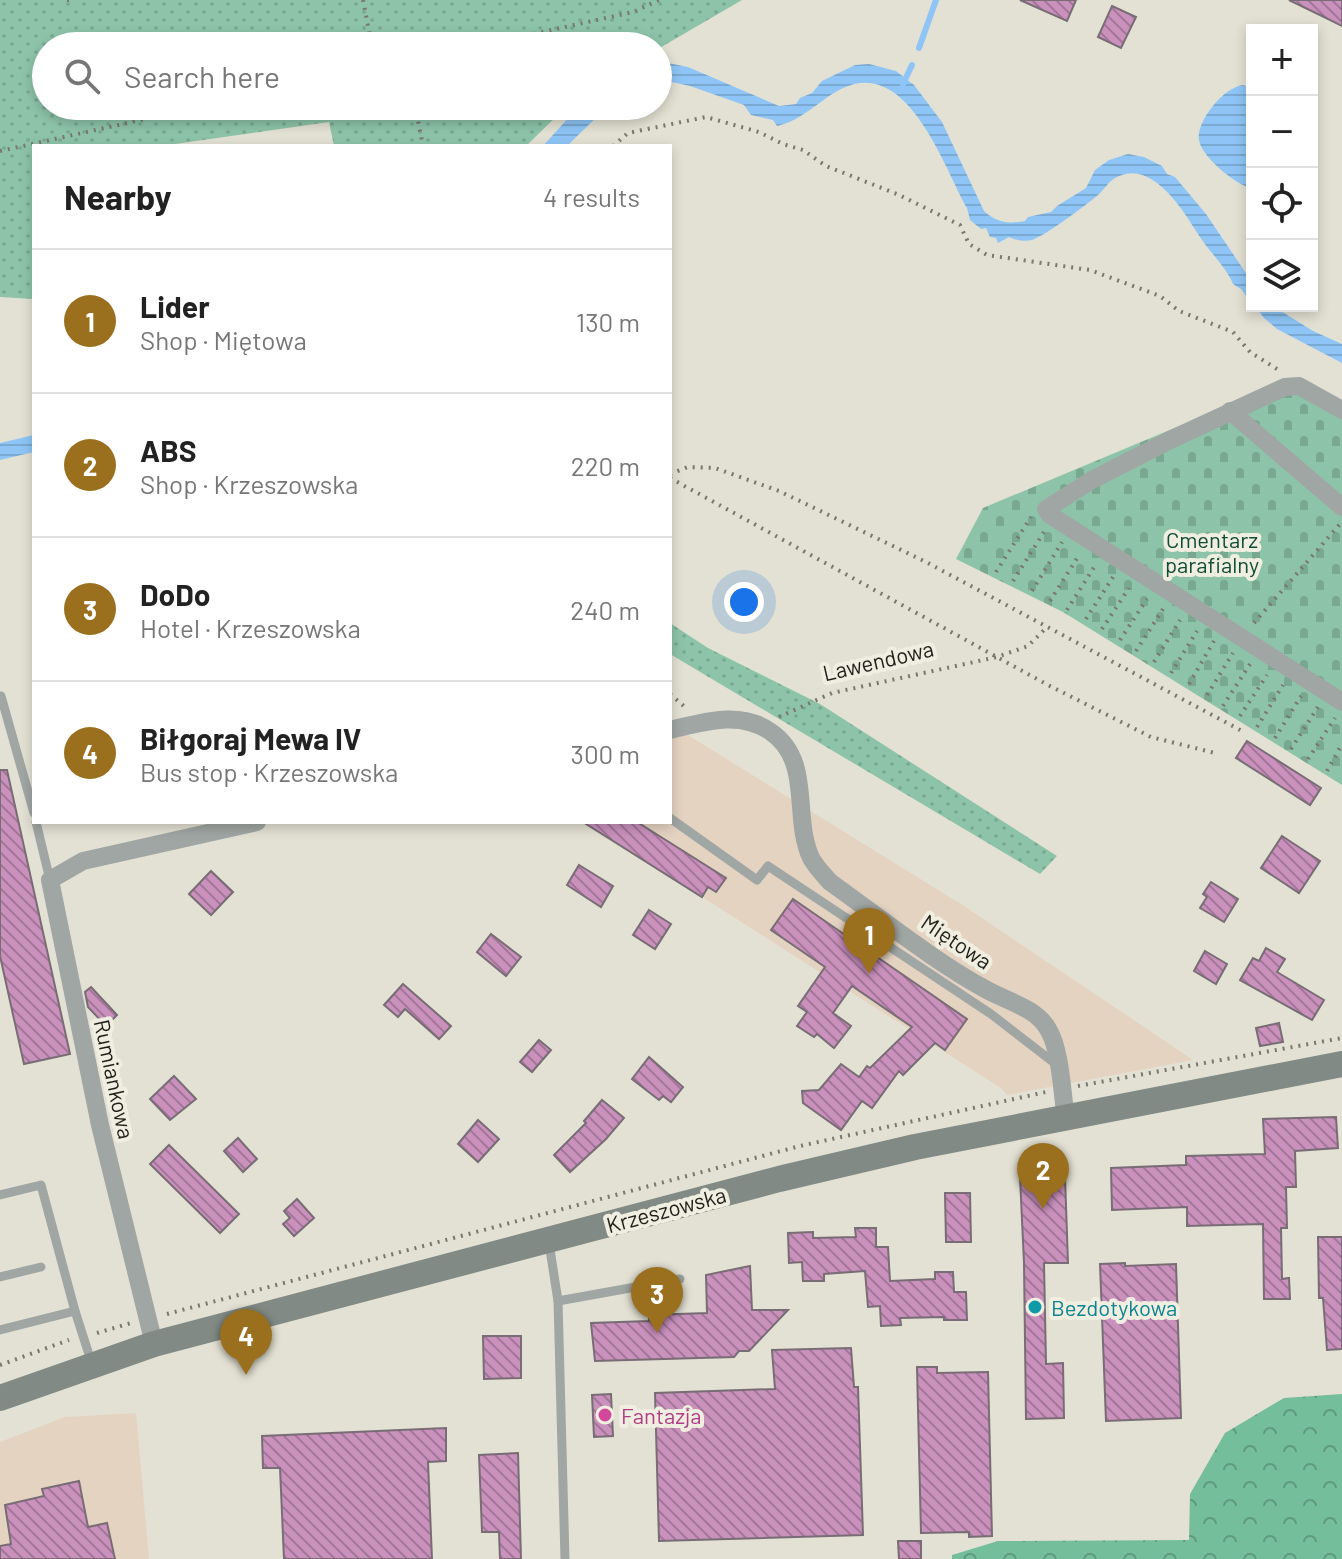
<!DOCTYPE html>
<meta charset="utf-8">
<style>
:root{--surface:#fff;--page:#f6f6f6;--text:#222;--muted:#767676;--line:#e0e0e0;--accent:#9a6f1d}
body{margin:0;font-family:Barlow,sans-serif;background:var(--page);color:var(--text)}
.controls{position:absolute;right:24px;top:24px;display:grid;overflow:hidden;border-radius:0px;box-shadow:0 4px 12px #0003}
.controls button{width:72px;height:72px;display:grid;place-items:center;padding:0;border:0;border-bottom:2px solid var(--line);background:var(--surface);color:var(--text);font:40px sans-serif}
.you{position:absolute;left:744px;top:602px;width:28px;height:28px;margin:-20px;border:6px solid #fff;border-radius:50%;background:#1a73e8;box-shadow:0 0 0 12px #1a73e833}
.badge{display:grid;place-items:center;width:52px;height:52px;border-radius:50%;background:var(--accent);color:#fff;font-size:26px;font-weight:700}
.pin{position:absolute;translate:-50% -66px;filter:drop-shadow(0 2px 4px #0008)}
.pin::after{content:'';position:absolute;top:42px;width:28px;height:24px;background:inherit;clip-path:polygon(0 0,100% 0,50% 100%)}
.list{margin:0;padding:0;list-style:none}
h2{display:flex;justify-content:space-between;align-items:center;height:104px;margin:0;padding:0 32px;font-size:34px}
h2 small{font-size:26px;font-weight:400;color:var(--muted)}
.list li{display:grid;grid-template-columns:52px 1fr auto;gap:24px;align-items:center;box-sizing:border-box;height:144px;padding:0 32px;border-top:2px solid var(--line)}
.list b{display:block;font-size:30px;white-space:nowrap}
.list p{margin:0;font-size:26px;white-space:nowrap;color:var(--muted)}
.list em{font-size:26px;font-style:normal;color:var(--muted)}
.icon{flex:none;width:44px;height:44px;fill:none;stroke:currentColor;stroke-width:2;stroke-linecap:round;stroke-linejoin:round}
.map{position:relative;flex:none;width:1342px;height:1559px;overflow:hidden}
.search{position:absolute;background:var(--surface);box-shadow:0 4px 12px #0003;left:32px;top:32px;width:640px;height:88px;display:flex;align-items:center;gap:20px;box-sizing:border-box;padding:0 28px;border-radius:44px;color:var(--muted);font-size:30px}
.panel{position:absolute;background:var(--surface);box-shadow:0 4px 12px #0003;left:32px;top:144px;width:640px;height:680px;border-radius:0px}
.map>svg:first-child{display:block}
</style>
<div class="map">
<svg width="1342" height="1559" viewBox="0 0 1342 1559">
<defs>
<pattern id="grass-dots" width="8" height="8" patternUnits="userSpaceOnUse" patternTransform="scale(2)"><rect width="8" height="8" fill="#8dc4a9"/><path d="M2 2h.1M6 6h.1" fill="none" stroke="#79a891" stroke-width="1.8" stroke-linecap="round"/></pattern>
<pattern id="forest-crowns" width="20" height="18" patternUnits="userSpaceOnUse" patternTransform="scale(2)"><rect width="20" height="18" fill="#74be9c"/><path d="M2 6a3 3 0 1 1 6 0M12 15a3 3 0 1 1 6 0" fill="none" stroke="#5f9a7e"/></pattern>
<pattern id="cemetery-stones" width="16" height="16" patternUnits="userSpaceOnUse" patternTransform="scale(2)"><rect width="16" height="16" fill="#8dc4a9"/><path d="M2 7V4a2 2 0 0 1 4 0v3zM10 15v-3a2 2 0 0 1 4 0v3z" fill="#79a891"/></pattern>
<pattern id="water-rules" width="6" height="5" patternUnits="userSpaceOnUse" patternTransform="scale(2)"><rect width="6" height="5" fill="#8ec5f6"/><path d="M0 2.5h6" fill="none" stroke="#7aa9d2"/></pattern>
<pattern id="building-back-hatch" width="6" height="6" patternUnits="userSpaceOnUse" patternTransform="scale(2)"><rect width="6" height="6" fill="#ca91bd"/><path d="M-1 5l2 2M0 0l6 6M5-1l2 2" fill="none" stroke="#a37699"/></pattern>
</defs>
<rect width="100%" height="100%" fill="#e3e1d3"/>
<g fill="#e5d3c2">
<path d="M670 724 964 906 1193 1060 1007 1095 1001 1088 585 822H670Z"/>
<path d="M136 1413 149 1559H0V1442L65 1417Z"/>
</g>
<g fill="url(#grass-dots)">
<path d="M0 0H742L658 49V46H46V106H567L526 146H334L329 122 161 146H34V299L0 297Z"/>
<path d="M670 623 708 648 820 704 1057 856 1040 874 670 654Z"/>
</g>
<path fill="url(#forest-crowns)" d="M1342 1394V1559H952V1555L998 1541 1189 1540 1190 1494 1225 1433 1284 1398Z"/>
<path fill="url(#cemetery-stones)" d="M1294 378 1342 404V785L1063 612 956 559 983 508Z"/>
<g fill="url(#water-rules)">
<path d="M658 61 688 67 779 106 796 104 800 98 812 93 822 81 855 65 869 64 896 71 914 85 942 122 984 211C997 223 1008 224 1025 221L1028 217 1051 212 1057 206 1086 188 1095 170 1109 160 1128 154 1144 157 1162 166 1167 174 1175 177 1206 214 1252 282V303L1241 289 1233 284C1225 265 1209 252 1198 234 1183 210 1151 157 1115 178 1108 182 1104 190 1098 195 1085 206 1046 235 1032 240 1024 242 1015 240 1009 237L998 243 996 238 990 237 986 228 981 229 970 220 967 208C944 167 907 55 841 89 818 101 803 120 777 126L773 120 751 115 744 105 690 86 658 79Z"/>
<path d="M1243 85 1252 88V185L1248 187C1234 183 1201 156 1199 140 1196 121 1224 87 1243 85Z"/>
<path d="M579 106H608L567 146H543Z"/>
<path d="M1255 306H1273L1313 331 1342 344V363L1277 329 1264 318Z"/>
<path d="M34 435V452L0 460V443Z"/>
</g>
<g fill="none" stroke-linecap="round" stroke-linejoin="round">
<g stroke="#8ec5f6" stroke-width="6">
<path d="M919 48 936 0"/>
<path d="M903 84 912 65"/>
</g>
</g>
<g fill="url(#building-back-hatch)" stroke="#786c75" stroke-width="2">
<path d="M1020 0H1076L1067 21Z"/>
<path d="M1289 0H1342V26L1324 17Z"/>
<path d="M1112 6 1136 17 1121 48 1098 37Z"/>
<path d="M1247 741 1321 788 1310 805 1236 758Z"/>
<path d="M0 770H7L70 1054 24 1064 0 956Z"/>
<path d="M583 822H637L726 878 716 892 708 887 702 897Z"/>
<path d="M1282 836 1320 861 1299 893 1261 868Z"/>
<path d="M579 865 613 886 601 907 567 885Z"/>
<path d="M211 871 233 892 211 915 189 894Z"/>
<path d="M1211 882 1238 899 1224 922 1200 908 1207 897 1203 894Z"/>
<path d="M793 899 967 1019 945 1050 935 1043 903 1075 899 1071 872 1108 862 1101 841 1130 803 1103 802 1091 819 1090 841 1064 859 1077 867 1066 870 1068 912 1027 852 986 833 1013 851 1026 834 1048 817 1034 814 1037 797 1026 807 1012 798 1006 825 967 771 930Z"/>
<path d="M649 910 671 924 655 949 633 935Z"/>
<path d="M491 934 521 957 506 976 477 952Z"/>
<path d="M1266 948 1285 959 1277 972 1324 1000 1312 1020 1240 980 1253 958 1259 961Z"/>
<path d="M1205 951 1227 964 1216 984 1194 971Z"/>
<path d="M403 984 451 1026 439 1039 405 1009 398 1017 384 1005Z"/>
<path d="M91 987 117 1015 106 1026 88 1007 85 992Z"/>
<path d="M1279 1023 1283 1042 1260 1046 1256 1028Z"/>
<path d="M539 1040 551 1050 532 1072 520 1062Z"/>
<path d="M649 1057 683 1087 671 1102 663 1096 659 1100 632 1079Z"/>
<path d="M174 1076 196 1099 170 1120 150 1099Z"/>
<path d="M602 1100 624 1118 606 1139 570 1172 554 1155 586 1123 584 1121Z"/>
<path d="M1336 1117 1338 1148 1295 1151 1296 1187H1286L1287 1228H1281L1282 1279 1289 1278 1290 1299H1264L1263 1224 1187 1226V1207L1112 1210 1111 1168 1186 1165V1156L1265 1154 1263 1119Z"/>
<path d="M478 1120 499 1139 478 1162 458 1144Z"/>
<path d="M238 1138 257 1159 243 1172 224 1151Z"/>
<path d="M169 1145 239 1214 220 1233 150 1164Z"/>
<path d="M1020 1177H1065L1068 1263H1044L1046 1364 1063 1363 1064 1418 1026 1419 1024 1263Z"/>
<path d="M945 1193H970L971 1242H946Z"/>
<path d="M297 1199 314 1218 294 1236 283 1224 290 1218 284 1211Z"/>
<path d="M855 1228H876V1247H888L890 1281 935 1279V1272H953L954 1292H966L967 1320H944V1317L900 1318 901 1325 881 1326 880 1306 868 1307 865 1271 824 1274V1281H803L802 1262 789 1263 788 1233 813 1232V1238L856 1237Z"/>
<path d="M1318 1237H1342V1349L1327 1350 1323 1298H1319Z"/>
<path d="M1125 1263V1266L1176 1264 1181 1418 1106 1421 1100 1264Z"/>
<path d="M750 1266 752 1310H788L749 1351H739L734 1357 595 1361 591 1323 649 1321V1315L707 1313 706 1275Z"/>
<path d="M483 1336H521V1378L484 1379Z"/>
<path d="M851 1348 854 1387H858L863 1535 659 1541 655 1393 775 1389 772 1350Z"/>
<path d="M917 1367H937V1373L988 1372 992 1536 969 1537V1532L921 1533Z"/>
<path d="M611 1394 613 1436 594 1437 592 1395Z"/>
<path d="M446 1428V1461L428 1462 432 1559H284L280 1468H263L262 1436Z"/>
<path d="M518 1453 521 1559H500L499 1532H482L479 1455Z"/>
<path d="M79 1481 88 1527 107 1523 115 1559H0V1546L11 1544 5 1505 44 1496 42 1489Z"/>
<path d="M898 1541H921V1559H899Z"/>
</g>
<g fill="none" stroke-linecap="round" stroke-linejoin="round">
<g stroke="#79776e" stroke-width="4" stroke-dasharray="2 6" stroke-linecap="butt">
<path d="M67 0H73"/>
<path d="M363 0 372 46"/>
<path d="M479 46 633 12 659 0"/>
<path d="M326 106 328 113"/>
<path d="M415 106 423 146"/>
<path d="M613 146 628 133 706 117 759 132 783 144 803 150 826 166 897 194 960 225 969 244 987 255 1090 270 1160 296 1179 311 1233 332 1250 352 1277 369"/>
<path d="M0 151 205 106"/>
<path d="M670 474 688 467 715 468 779 491 926 562 1242 731 1243 735"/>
<path d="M670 478 1048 685 1151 737 1215 753"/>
<path d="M996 572 1031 517"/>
<path d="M1013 581 1044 532"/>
<path d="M1032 591 1062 542"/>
<path d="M1050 601 1079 555"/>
<path d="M1067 610 1096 564"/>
<path d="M1086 619 1113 577"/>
<path d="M1254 623 1340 524"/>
<path d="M1102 629 1129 588"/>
<path d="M1120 640 1147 599"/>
<path d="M1136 651 1163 609"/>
<path d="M1154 662 1180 620"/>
<path d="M1171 673 1197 631"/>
<path d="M1189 684 1214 641"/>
<path d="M670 694 686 708"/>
<path d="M1207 695 1233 653"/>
<path d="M1223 706 1250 664"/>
<path d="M1240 716 1267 675"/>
<path d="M779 717 832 693 997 657 1028 646 1047 627"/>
<path d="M1257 727 1283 685"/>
<path d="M1275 738 1301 696"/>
<path d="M1291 749 1318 707"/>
<path d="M1308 759 1335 718"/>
<path d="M1327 771 1342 744"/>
<path d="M1078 1086 1342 1038"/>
<path d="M167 1314 800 1146 1046 1092"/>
<path d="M97 1333 131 1323"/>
<path d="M0 1365 69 1340"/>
</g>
<g stroke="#a0a6a3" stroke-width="9">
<path d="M1 696 34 813"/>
<path d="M670 818 757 880 768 866 991 1014 1057 1065"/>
<path d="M36 822 50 880"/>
<path d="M0 1195 41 1185 75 1311 92 1364"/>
<path d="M549 1243 558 1301 565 1559"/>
<path d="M0 1277 41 1267"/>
<path d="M558 1301 680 1279"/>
<path d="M0 1330 75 1311"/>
</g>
<g stroke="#a0a6a3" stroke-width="18">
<path d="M1342 410 1299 386 1285 387 1170 440 1092 480 1046 509 1050 515 1342 702"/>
<path d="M1230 411 1342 507"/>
<path d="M670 730C704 722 740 710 771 732 813 761 792 817 811 858 816 867 823 874 830 882 879 917 935 962 987 990 1007 1001 1036 1008 1048 1029 1061 1050 1062 1094 1066 1119"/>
<path d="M154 1344 100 1125 50 880 83 861 257 822"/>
</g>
<path stroke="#818a85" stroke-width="26" d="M0 1398 154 1344 779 1179 915 1147 1342 1064"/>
</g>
<circle fill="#0f9aa8" stroke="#f0eee0" stroke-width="3" cx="1035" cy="1307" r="8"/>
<circle fill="#d1479c" stroke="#f0eee0" stroke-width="3" cx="605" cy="1415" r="8"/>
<g text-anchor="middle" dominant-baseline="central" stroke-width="8" stroke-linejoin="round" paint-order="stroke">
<g font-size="22" fill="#0f4c35" stroke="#f0eee0">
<text x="1212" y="539">Cmentarz<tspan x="1212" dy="25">parafialny</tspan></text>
</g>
<g font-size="22" fill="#1f1e19" stroke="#f0eee0">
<text transform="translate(878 660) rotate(-13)">Lawendowa</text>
<text transform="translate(957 941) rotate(34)">Miętowa</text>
<text transform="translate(115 1079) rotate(78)">Rumiankowa</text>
<text transform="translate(666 1209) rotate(-15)">Krzeszowska</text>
</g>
<g font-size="22" fill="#0d838f" stroke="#f0eee0" text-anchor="start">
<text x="1051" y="1307">Bezdotykowa</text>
</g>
<g font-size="22" fill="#b23c85" stroke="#f0eee0" text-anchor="start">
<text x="621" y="1415">Fantazja</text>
</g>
</g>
</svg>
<div class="controls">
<button>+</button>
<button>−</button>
<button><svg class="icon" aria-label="locate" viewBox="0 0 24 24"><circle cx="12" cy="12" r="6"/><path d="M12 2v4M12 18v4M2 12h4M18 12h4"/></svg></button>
<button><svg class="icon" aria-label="layers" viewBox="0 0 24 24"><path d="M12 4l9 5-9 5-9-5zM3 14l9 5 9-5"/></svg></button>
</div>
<div class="you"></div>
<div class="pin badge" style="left:869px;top:974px">1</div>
<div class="pin badge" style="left:1043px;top:1209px">2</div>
<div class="pin badge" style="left:657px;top:1333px">3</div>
<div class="pin badge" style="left:246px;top:1375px">4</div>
<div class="search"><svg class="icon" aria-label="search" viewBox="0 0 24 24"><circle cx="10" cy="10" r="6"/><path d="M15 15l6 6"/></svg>Search here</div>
<section class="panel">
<h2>Nearby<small>4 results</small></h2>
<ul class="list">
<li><span class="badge">1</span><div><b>Lider</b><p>Shop · Miętowa</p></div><em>130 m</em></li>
<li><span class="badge">2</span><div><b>ABS</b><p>Shop · Krzeszowska</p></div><em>220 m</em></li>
<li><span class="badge">3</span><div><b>DoDo</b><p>Hotel · Krzeszowska</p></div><em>240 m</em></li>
<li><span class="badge">4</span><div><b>Biłgoraj Mewa IV</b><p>Bus stop · Krzeszowska</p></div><em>300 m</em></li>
</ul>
</section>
</div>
